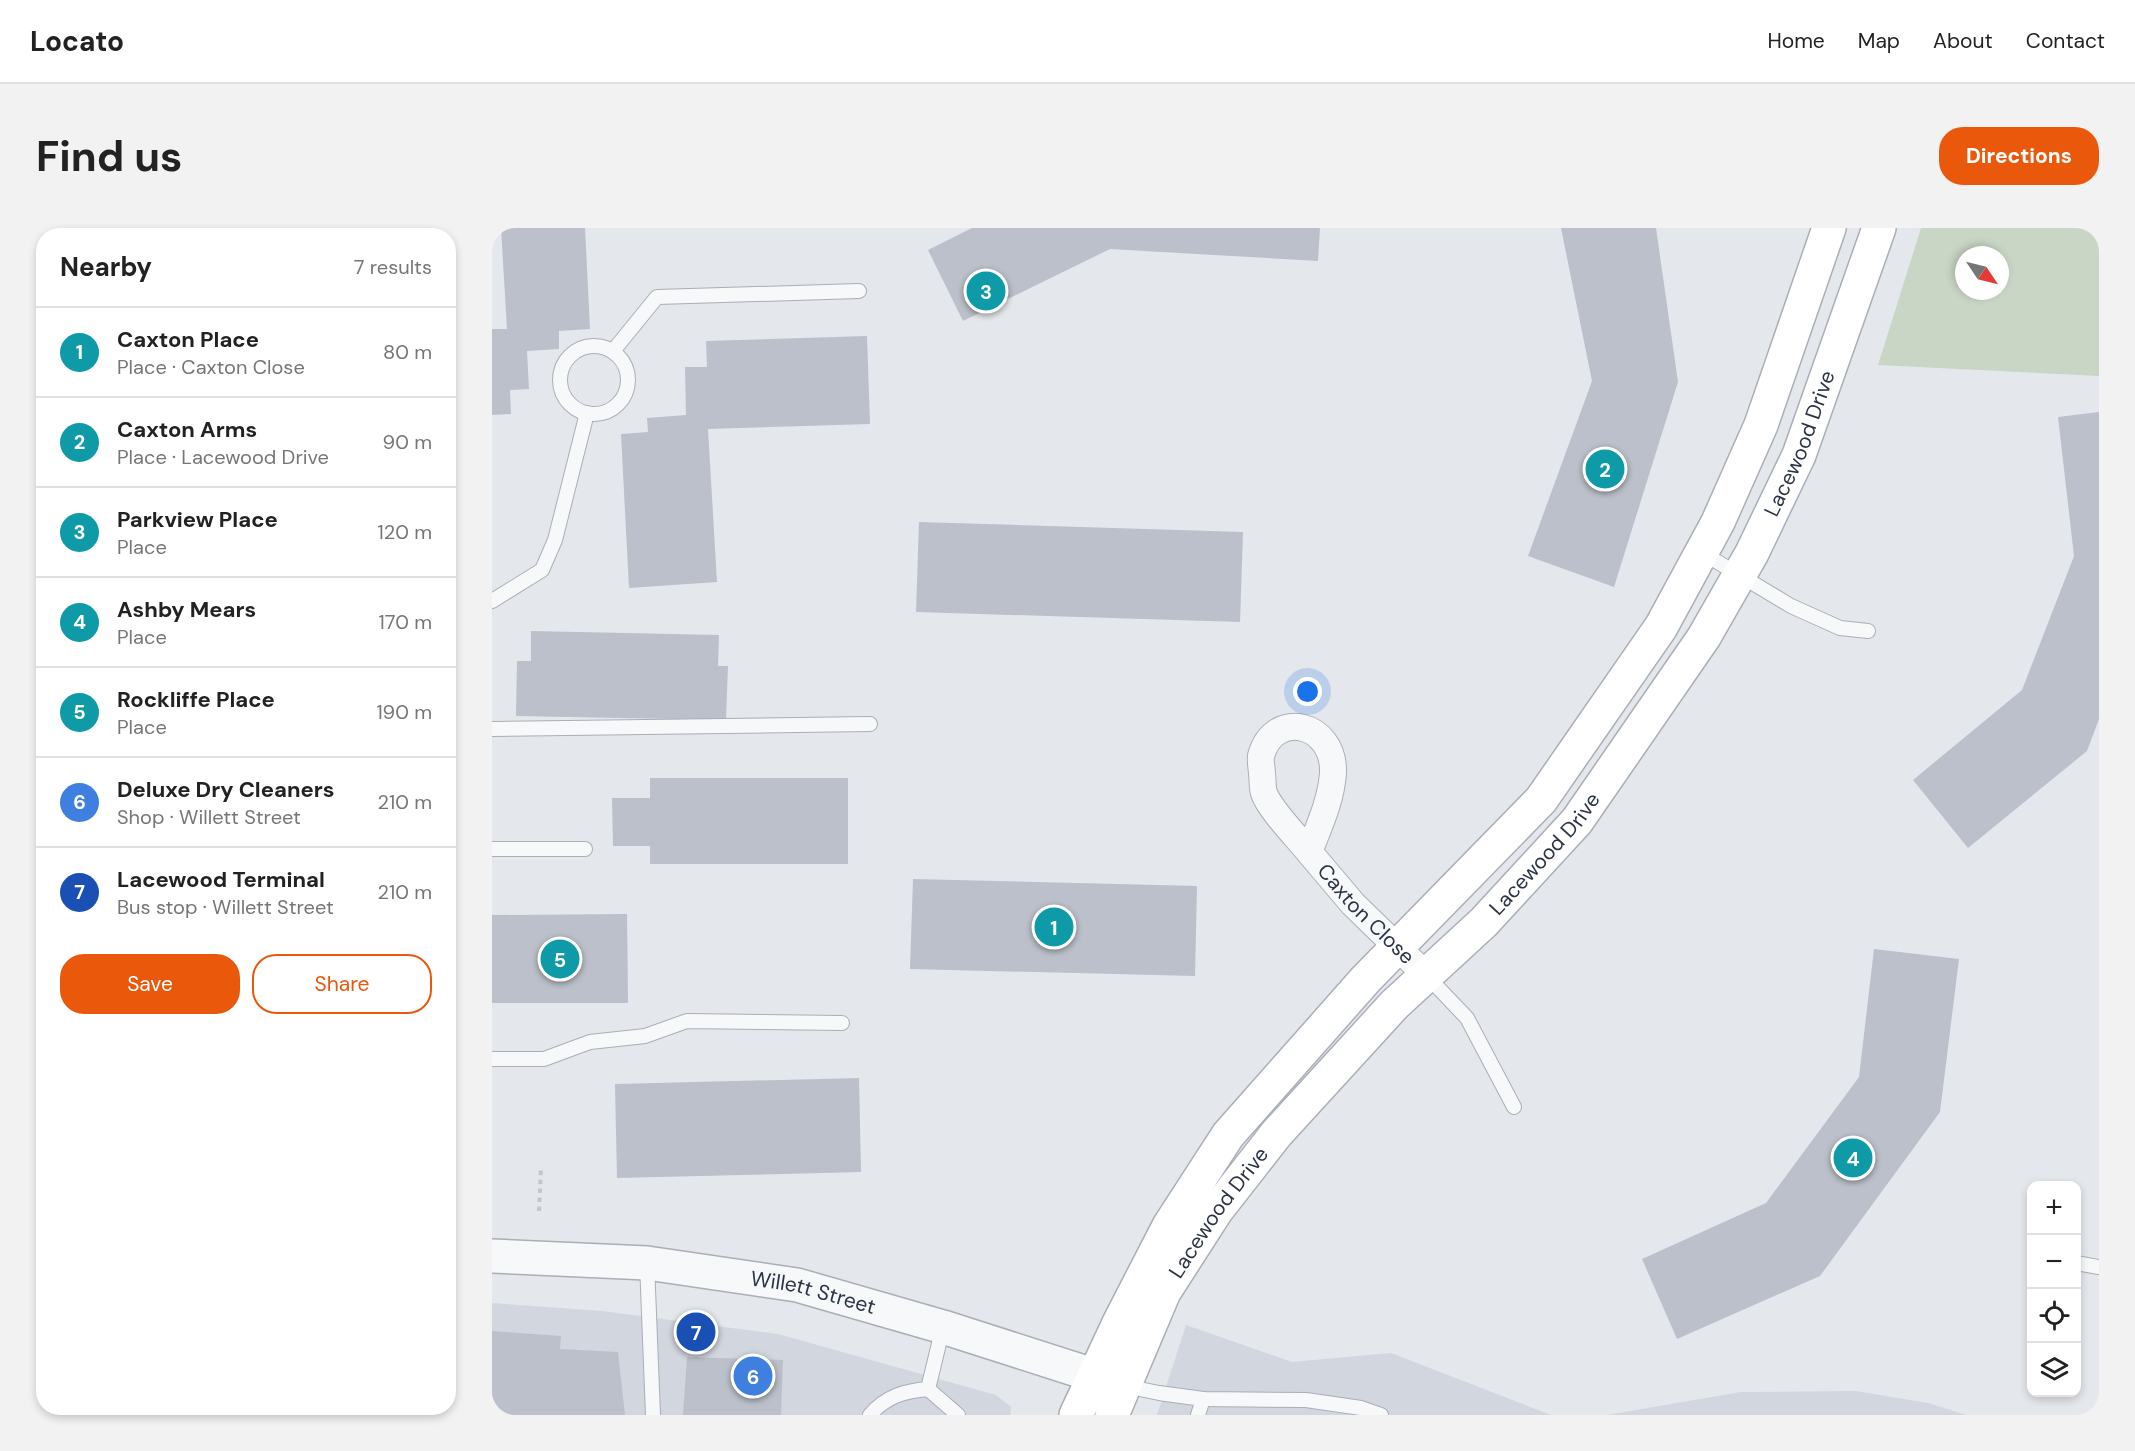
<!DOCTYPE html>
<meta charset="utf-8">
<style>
:root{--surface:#fff;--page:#f2f2f2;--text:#222;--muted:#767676;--line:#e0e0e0;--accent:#ea580c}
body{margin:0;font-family:"DM Sans",sans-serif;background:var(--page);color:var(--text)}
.controls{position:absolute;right:18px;bottom:18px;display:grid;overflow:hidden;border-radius:12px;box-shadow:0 3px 9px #0003}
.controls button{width:54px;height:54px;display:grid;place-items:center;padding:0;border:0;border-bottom:2px solid var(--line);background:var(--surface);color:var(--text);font:30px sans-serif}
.compass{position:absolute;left:1463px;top:18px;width:54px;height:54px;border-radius:50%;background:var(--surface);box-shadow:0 3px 9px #0003;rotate:125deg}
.you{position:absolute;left:816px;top:464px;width:21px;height:21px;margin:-15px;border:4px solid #fff;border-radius:50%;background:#1a73e8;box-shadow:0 0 0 9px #1a73e833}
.badge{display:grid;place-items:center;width:39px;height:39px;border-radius:50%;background:var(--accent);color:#fff;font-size:20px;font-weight:700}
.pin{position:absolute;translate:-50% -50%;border:3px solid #fff;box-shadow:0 2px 6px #0006}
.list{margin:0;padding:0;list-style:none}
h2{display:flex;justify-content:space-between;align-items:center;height:78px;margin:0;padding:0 24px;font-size:26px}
h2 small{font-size:20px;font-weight:400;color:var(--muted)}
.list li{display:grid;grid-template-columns:39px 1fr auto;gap:18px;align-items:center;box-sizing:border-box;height:90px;padding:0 24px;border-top:2px solid var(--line)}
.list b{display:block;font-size:22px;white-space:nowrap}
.list p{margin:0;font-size:20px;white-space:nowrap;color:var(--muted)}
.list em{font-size:20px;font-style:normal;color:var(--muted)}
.actions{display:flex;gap:12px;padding:18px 24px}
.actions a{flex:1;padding:14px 0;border:2px solid var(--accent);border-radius:24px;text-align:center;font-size:21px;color:var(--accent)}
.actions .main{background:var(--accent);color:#fff}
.icon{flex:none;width:33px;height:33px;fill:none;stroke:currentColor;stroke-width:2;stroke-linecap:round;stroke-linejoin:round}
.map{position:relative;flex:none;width:1607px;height:1187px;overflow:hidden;border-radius:24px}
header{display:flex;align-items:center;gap:36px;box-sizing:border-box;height:84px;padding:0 30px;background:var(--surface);border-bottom:2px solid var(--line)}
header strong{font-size:28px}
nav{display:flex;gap:33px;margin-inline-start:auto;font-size:21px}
.intro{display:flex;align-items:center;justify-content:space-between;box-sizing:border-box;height:144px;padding:0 36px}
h1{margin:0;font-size:42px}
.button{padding:15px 27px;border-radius:24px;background:var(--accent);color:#fff;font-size:21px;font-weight:700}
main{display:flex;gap:36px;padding:0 36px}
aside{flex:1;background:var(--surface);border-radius:24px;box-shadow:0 3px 9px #0003}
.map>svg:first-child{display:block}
</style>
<header>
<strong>Locato</strong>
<nav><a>Home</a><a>Map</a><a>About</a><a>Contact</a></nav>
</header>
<div class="intro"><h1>Find us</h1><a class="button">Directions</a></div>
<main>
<aside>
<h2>Nearby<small>7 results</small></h2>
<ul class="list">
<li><span class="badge" style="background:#0f9aa8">1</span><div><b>Caxton Place</b><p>Place · Caxton Close</p></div><em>80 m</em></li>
<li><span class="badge" style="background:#0f9aa8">2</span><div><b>Caxton Arms</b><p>Place · Lacewood Drive</p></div><em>90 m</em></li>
<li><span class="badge" style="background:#0f9aa8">3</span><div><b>Parkview Place</b><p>Place</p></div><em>120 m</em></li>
<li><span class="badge" style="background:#0f9aa8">4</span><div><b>Ashby Mears</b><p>Place</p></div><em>170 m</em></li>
<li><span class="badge" style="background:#0f9aa8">5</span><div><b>Rockliffe Place</b><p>Place</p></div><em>190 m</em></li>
<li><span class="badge" style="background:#3f7fe0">6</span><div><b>Deluxe Dry Cleaners</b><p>Shop · Willett Street</p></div><em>210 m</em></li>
<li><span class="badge" style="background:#1a4fb4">7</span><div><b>Lacewood Terminal</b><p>Bus stop · Willett Street</p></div><em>210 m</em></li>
</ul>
<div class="actions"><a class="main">Save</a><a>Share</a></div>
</aside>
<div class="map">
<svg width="1607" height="1187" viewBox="0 0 1607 1187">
<rect width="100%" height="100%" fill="#e4e7ec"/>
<g fill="#d2d6de">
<path d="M0 1075 110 1083 286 1106 504 1167 519 1179 518 1187H0Z"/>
<path d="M694 1097 800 1134 899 1125 1059 1187H665Z"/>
<path d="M1364 1163 1436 1175 1474 1187H1115L1249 1164Z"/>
</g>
<path fill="#c9d6c5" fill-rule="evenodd" d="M1429 0H1607V148L1386 137ZM1472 27H1508V63H1472Z"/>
<g fill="#bbc0ca">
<path d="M9 0H93L98 101 67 103V121L35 123 37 161 18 162 19 186 0 187V101H15Z"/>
<path d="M480 0H828L826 33 618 21 471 93 436 22Z"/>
<path d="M1069 0H1164L1186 154 1122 359 1036 328 1100 153Z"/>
<path d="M375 108 378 196 216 201 225 354 137 360 129 206 156 204 155 190 194 187 193 139H215L214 113Z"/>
<path d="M1607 184V491L1595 523 1476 620 1421 552 1530 462 1582 328 1566 189Z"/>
<path d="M427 294 751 304 748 394 424 384Z"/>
<path d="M39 403 227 407 226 438H236L234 492 24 488 25 433H39Z"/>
<path d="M158 550H356V636H158V618H121L120 570H158Z"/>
<path d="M421 651 705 658 703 748 418 741Z"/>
<path d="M135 686 136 775H0V687Z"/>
<path d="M1382 721 1467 731 1448 884 1328 1048 1185 1111 1150 1031 1274 975 1367 849Z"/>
<path d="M367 850 369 944 125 950 123 856Z"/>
<path d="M0 1103 69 1108 68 1121 126 1124 133 1187H0Z"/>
<path d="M195 1129 291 1132 289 1187H191Z"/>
</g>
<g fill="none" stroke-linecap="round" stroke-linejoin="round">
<defs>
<g id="service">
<circle cx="102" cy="152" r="34"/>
<path d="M121 123 165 69 367 63"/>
<path d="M1209 324 1299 378 1348 400 1376 403"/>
<path d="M0 373 50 342 63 312 95 185"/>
<path d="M0 501 378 496"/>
<path d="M0 621H93"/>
<path d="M934 747 975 790 1022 879"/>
<path d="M0 831H52L98 814 153 808 195 793 350 795"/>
<path d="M155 1035 161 1187"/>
<path d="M1584 1035 1607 1039"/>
<path d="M633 1158 667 1165 711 1171 814 1172 869 1180 889 1187"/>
<path d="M436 1161 451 1099"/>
<path d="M378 1187C394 1168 413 1163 436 1161L466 1187"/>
<path d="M706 1187 711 1171"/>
</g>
<g id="minor">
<path id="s1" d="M817 624C805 609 778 582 772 565 770 559 771 552 770 546 770 541 768 533 769 528 782 480 843 495 841 545 839 573 827 598 817 624L861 676 934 747"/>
</g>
<g id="tertiary">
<path id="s2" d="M0 1028 155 1035 305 1057 451 1099 629 1156"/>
</g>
<g id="secondary">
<path d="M584 1187 628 1093 677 998 736 907 874 751 1049 572 1169 399 1226 294 1269 197 1337 0"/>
<path id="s3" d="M620 1187 672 1064 724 983 785 905 902 777 992 694 1085 593 1212 409 1260 325 1307 227 1387 0"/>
</g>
</defs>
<use href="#service" stroke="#a9aeb7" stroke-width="16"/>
<use href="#minor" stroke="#a9aeb7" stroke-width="28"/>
<use href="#tertiary" stroke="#a9aeb7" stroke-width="36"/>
<use href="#secondary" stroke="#a9aeb7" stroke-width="36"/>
<path stroke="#c2c5cb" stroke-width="4" stroke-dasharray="4.5 4.5" stroke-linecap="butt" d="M47 983 49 941"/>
<use href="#service" stroke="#f7f8fa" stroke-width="14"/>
<use href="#minor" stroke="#f7f8fa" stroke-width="26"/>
<use href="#tertiary" stroke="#f7f8fa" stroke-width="33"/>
<use href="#secondary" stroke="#fff" stroke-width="33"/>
</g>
<g text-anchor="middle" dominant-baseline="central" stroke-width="4.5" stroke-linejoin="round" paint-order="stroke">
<g font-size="21" fill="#2b3445" stroke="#f4f6f9">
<text stroke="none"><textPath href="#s3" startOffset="1202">Lacewood Drive</textPath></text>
<text stroke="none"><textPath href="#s3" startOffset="716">Lacewood Drive</textPath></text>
<text stroke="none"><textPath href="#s1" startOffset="394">Caxton Close</textPath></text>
<text stroke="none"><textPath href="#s3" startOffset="230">Lacewood Drive</textPath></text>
<text stroke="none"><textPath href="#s2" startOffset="324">Willett Street</textPath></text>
</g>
</g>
</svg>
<div class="controls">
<button>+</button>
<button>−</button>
<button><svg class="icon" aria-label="locate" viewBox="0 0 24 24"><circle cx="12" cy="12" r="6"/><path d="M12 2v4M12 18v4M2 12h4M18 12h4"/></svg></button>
<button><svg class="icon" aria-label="layers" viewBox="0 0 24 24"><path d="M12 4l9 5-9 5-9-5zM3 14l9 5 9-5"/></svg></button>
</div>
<svg class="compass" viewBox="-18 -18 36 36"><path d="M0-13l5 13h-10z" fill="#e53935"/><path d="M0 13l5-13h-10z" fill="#767676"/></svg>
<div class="you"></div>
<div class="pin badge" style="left:562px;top:699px;background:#0f9aa8">1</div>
<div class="pin badge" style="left:1113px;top:241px;background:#0f9aa8">2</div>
<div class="pin badge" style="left:494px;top:63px;background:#0f9aa8">3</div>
<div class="pin badge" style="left:1361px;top:930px;background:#0f9aa8">4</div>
<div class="pin badge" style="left:68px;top:731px;background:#0f9aa8">5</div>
<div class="pin badge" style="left:261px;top:1148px;background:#3f7fe0">6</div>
<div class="pin badge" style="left:204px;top:1104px;background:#1a4fb4">7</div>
</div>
</main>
